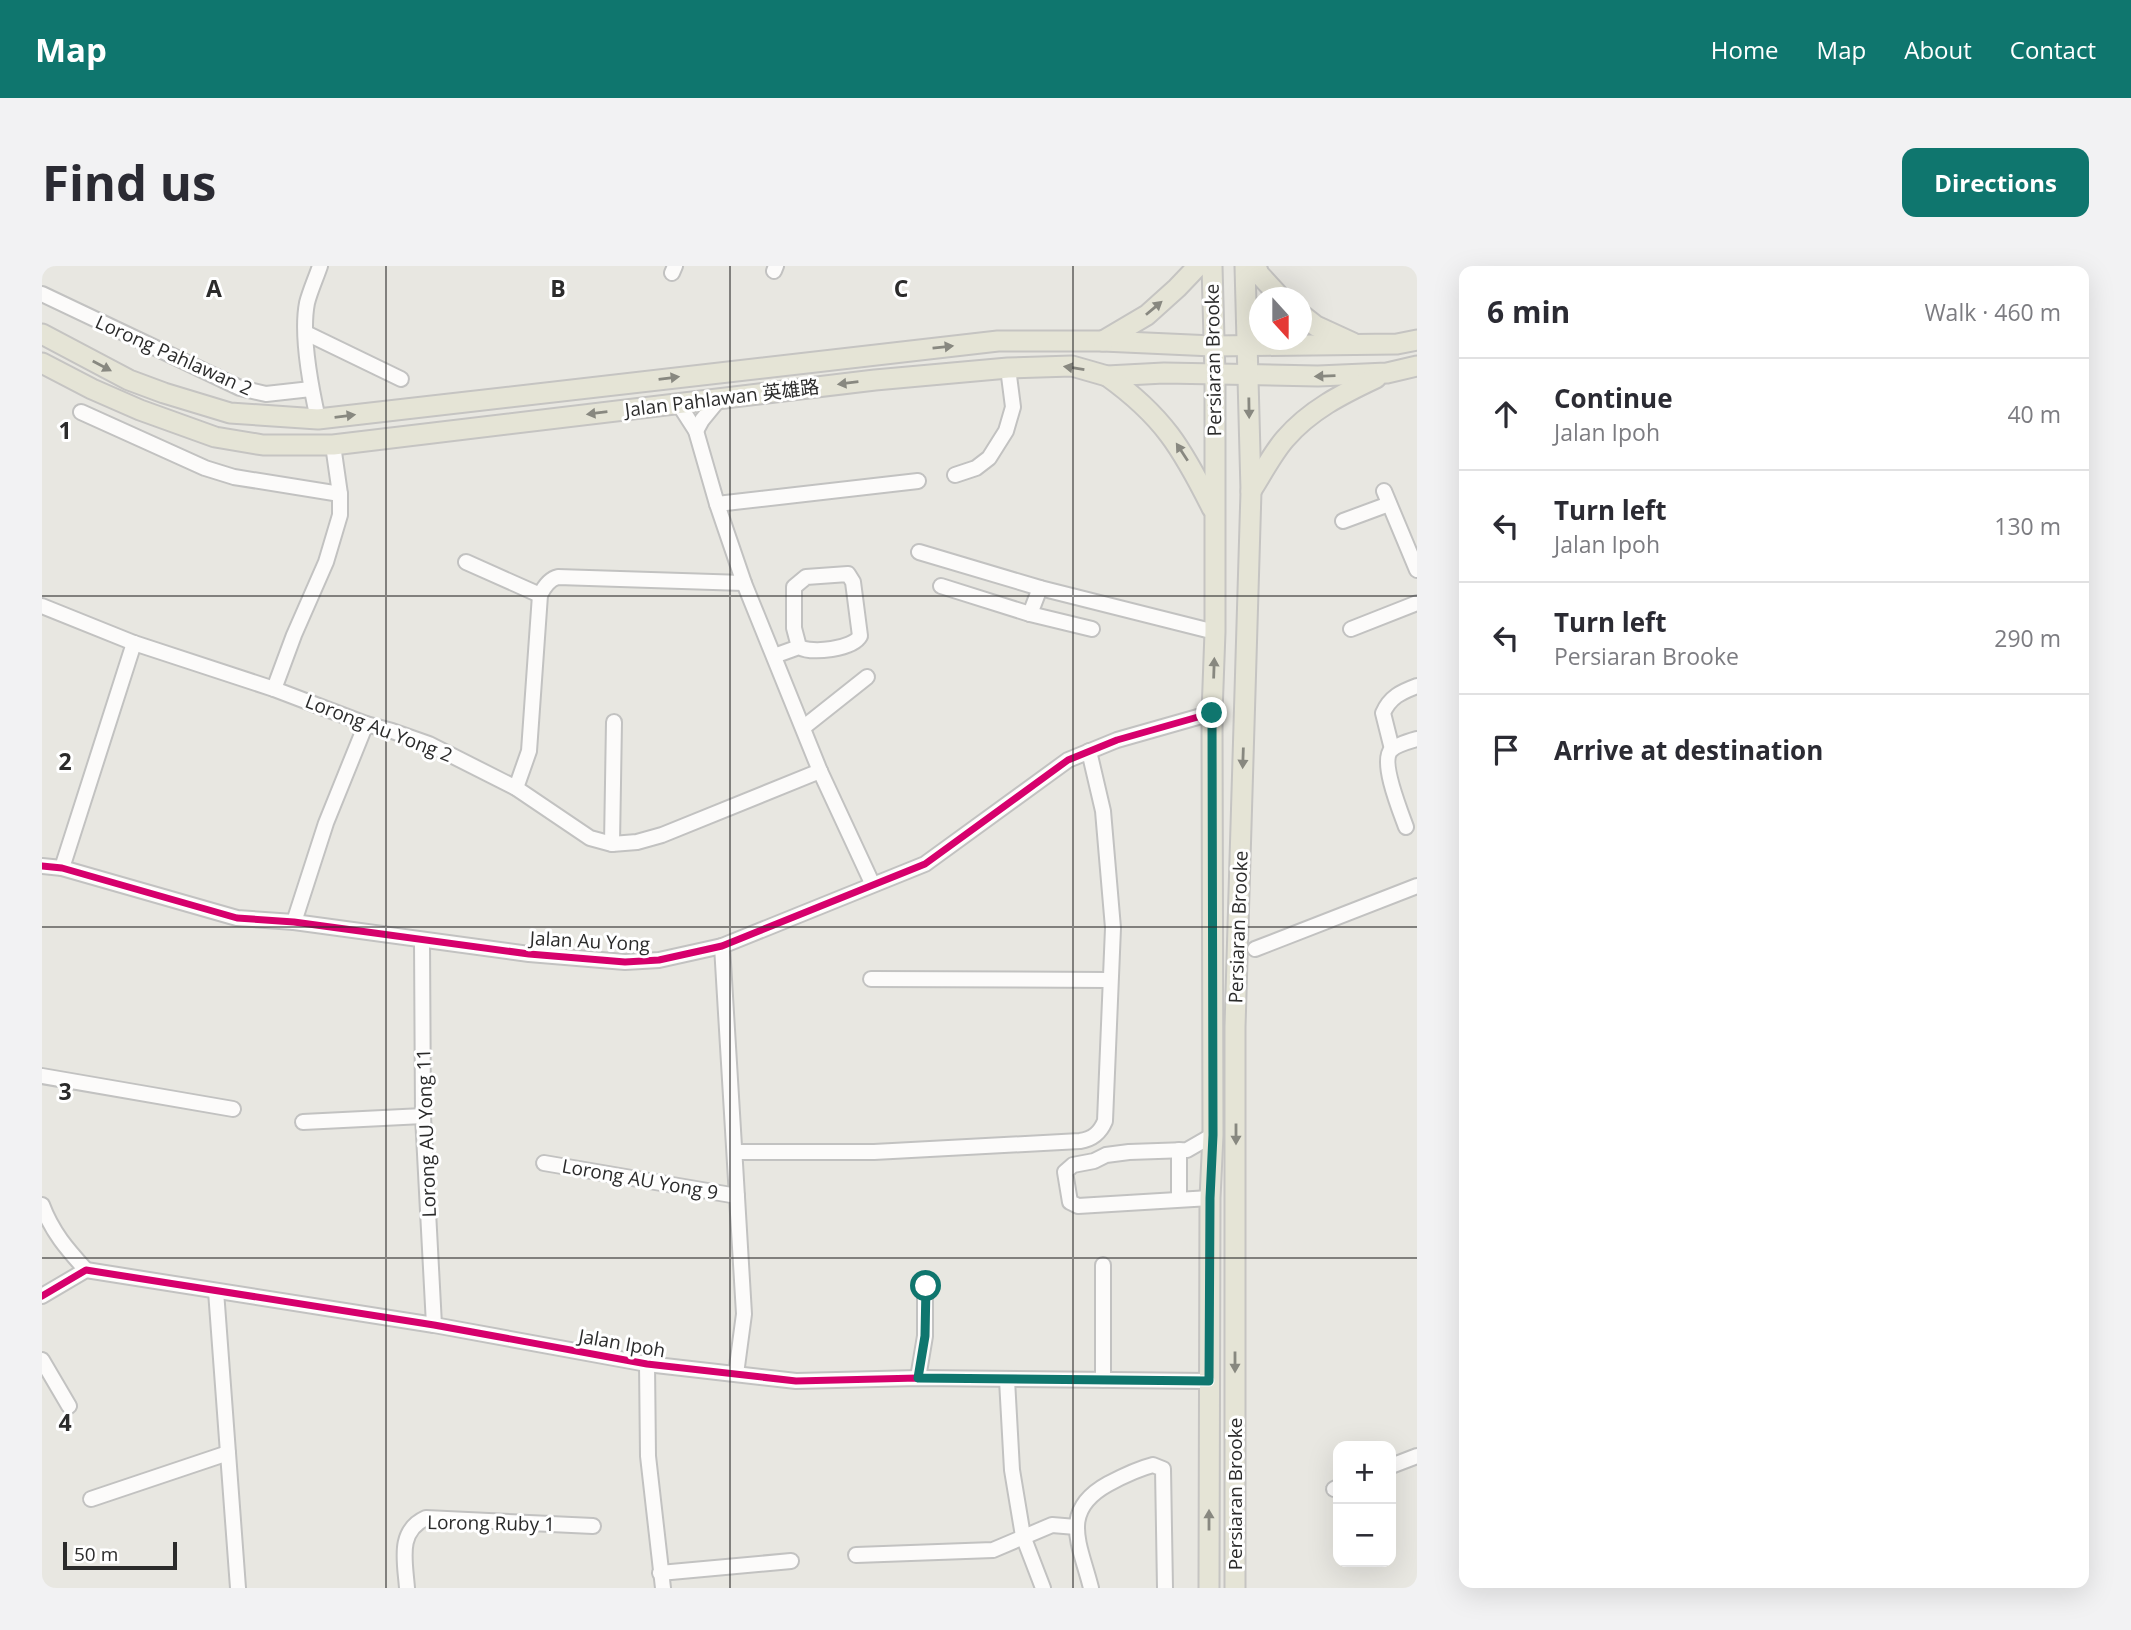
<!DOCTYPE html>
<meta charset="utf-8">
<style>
:root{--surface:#fff;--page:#f2f2f3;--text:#2b2b33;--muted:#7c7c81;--line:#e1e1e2;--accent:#0f766e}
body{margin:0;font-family:"Open Sans","Noto Sans SC",sans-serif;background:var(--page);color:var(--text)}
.controls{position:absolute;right:21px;bottom:21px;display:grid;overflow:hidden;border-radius:14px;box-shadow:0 7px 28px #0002}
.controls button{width:63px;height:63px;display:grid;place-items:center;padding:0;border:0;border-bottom:2px solid var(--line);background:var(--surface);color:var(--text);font:35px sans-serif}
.compass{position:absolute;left:1207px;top:21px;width:63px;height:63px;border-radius:50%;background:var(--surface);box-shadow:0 7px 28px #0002;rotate:159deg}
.scale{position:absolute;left:21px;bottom:18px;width:114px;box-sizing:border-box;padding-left:7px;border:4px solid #2b2b2b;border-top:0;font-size:19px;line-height:24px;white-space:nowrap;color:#2b2b2b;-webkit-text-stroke:5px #fff;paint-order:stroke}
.stop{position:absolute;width:21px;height:21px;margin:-16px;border:5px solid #0f766e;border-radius:50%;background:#fff}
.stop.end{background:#0f766e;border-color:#fff;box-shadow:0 2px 7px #0008}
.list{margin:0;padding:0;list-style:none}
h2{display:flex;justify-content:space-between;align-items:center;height:91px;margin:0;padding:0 28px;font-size:30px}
h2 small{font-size:23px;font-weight:400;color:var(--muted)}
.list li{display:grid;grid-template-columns:46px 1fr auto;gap:21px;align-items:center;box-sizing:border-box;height:112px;padding:0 28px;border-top:2px solid var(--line)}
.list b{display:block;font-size:26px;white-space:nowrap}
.list p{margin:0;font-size:23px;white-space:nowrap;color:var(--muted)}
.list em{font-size:23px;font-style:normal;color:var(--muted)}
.icon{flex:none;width:38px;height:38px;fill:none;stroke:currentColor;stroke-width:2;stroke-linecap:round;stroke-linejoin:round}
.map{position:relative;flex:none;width:1375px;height:1322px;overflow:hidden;border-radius:14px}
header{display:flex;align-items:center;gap:42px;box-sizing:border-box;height:98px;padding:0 35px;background:var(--accent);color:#fff}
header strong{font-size:33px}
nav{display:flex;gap:38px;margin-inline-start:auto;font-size:24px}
.intro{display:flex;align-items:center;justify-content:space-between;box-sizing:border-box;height:168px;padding:0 42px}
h1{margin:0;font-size:49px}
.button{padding:18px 32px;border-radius:14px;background:var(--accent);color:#fff;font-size:24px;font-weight:700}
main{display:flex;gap:42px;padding:0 42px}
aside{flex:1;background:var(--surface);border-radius:14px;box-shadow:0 7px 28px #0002}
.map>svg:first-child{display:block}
</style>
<header>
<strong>Map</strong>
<nav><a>Home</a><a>Map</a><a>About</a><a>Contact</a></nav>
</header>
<div class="intro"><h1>Find us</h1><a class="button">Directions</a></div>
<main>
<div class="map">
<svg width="1375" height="1322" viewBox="0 0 1375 1322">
<rect width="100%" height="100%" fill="#e8e7e1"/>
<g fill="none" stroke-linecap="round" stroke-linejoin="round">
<defs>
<g id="minor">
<path d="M732 5 734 0"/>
<path d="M630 7 633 0"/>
<path d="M0 28 198 122 224 128 269 123"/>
<path d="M264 67 359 113"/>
<path d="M636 137 654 165 675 238 702 317 778 505 830 617"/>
<path d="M39 146 163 202 192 211 298 228"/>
<path d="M276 153C269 122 259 68 265 37 268 25 274 12 278 0"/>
<path d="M654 165 660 154 678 132"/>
<path d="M913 209 934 202 947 192 964 165 971 141 966 102"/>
<path d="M1342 225 1375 304"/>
<path d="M675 238 876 215"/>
<path d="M1301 255 1347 238"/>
<path d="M877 286 998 322 1173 366"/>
<path d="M424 296 498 329"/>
<path d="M899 320 988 348 1050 363"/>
<path d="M0 340 92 377 232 423 324 458 350 465 387 478 474 522 548 572 570 578 595 576 620 569 778 505"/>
<path d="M988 348 998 322"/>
<path d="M1309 363 1375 337"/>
<path d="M732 390 757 381C770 388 811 383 818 370L811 316 806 308 764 311 752 321V362L757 381"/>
<path d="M232 423 252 369 284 296 298 249V228L291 179"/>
<path d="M762 461 825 411"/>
<path d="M1350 483 1341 447C1348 431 1359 426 1375 420"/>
<path d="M474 522 487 485 498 329C502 321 507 313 516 311L702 317"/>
<path d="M1364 561C1359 547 1338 496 1349 484 1354 479 1368 475 1375 473"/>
<path d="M570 578 572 456"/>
<path d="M0 600 20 602 195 652 252 656 487 688 583 696 617 694 680 680 883 598 1026 494 1075 474 1170 447"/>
<path d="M20 602 92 377"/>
<path d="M252 656 284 557 324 458"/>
<path d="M380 675 381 850 392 1059"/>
<path d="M680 680 702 1048 694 1108"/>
<path d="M1213 683 1375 620"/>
<path d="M829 713 1067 714"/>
<path d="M0 810 191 843"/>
<path d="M261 856 381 850"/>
<path d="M1137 884V933"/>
<path d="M693 886H832L1038 875C1051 873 1058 867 1063 855L1071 662 1061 545 1047 485"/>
<path d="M502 897 695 930"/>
<path d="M1168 932 1036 940 1028 936 1023 906 1031 899 1052 895 1064 889 1087 886 1145 884 1171 869"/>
<path d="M0 939C10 966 25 983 44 1004"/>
<path d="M1061 999V1114"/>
<path d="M174 1025 196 1322"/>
<path d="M0 1030 44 1004 392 1059 605 1098 754 1115 876 1112 1167 1115"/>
<path d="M0 1094 27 1140"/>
<path d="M605 1098 606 1190 621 1322"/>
<path d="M876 1112 883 1070V1020"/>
<path d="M965 1114 970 1204 981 1270 1001 1322"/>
<path d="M1349 1200 1375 1190"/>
<path d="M1292 1223 1296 1221"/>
<path d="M49 1233 186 1187"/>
<path d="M814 1289 951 1284 1010 1259 1034 1261"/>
<path d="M618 1307 749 1295"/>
<path d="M365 1322C363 1295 355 1265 384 1252L551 1260"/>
<path d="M1049 1322C1038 1278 1017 1245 1066 1218 1081 1210 1095 1203 1111 1199L1121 1203 1123 1322"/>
</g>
<g id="major">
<path d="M1214 0 1217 8 1239 32"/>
<path d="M1260 49 1274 60 1311 77"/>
<path d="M0 68 87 114 122 127 188 147 276 153 956 75H1061L1171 80 1355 78 1375 74"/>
<path d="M1061 75 1105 49 1135 22 1156 0"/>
<path d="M0 97 50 123 98 144 173 171 221 179H291L833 114 966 102 1030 100 1065 110 1122 107 1276 110 1345 107 1375 100"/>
<path d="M1065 110C1121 150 1140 182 1170 242"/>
<path d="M1209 225C1220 208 1230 188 1243 173 1268 144 1300 128 1334 112"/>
<path d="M1167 1322 1168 932 1171 869 1170 447 1173 366V109L1170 0"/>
<path d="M1193 1322V761L1209 225 1203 0"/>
</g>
</defs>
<use href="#minor" stroke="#c2c2c1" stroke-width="18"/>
<use href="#major" stroke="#c5c4c2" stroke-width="23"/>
<use href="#minor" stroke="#fcfbfa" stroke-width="14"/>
<use href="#major" stroke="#e5e4d6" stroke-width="19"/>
<defs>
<g id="cycleway">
<path d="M0 600 20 602 195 652 252 656 487 688 583 696 617 694 680 680 883 598 1026 494 1075 474 1170 447"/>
<path d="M0 1030 44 1004 392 1059 605 1098 754 1115 876 1112 1167 1115"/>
</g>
</defs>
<use href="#cycleway" stroke="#fff" stroke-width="11"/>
<use href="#cycleway" stroke="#d6006c" stroke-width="7"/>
</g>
<defs><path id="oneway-solid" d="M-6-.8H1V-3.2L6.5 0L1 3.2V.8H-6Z" transform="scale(1.75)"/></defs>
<g fill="#888880">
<use href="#oneway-solid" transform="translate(1112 42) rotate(-40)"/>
<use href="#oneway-solid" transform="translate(901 81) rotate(-6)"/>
<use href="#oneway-solid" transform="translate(60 100) rotate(28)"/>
<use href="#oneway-solid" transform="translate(1032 102) rotate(-171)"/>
<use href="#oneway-solid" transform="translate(1283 110) rotate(178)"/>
<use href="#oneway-solid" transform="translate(627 112) rotate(-7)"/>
<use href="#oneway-solid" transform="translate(806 117) rotate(173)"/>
<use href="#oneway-solid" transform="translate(1207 142) rotate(89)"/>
<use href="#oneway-solid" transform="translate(555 147) rotate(173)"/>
<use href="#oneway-solid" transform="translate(303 150) rotate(-7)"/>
<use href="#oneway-solid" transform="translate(1140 186) rotate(-123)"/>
<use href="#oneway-solid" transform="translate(1172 402) rotate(-88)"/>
<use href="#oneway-solid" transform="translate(1201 492) rotate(92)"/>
<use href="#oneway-solid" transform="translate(1194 868) rotate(90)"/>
<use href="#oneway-solid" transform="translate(1193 1096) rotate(90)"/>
<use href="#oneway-solid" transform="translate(1167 1254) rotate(-90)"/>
</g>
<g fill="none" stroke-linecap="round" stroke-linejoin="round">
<path stroke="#0f766e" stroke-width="9" d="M884 1020 883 1070 876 1112 1167 1115 1168 932 1171 869 1170 447"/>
</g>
<path fill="none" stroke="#2b2b2b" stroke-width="2" stroke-opacity="0.55" d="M344 0V1322M688 0V1322M1031 0V1322M0 330H1375M0 661H1375M0 992H1375"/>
<g text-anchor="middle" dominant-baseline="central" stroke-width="6" stroke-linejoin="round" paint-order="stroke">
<g font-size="19" fill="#2b2b2b" stroke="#fff">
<text transform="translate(132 89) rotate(24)">Lorong Pahlawan 2</text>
<text transform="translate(1171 94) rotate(-91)">Persiaran Brooke</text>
<text transform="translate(680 132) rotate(-7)">Jalan Pahlawan 英雄路</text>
<text transform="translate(337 462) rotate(21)">Lorong Au Yong 2</text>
<text transform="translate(1196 661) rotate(-88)">Persiaran Brooke</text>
<text transform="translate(548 675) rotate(3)">Jalan Au Yong</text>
<text transform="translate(384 867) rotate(-92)">Lorong AU Yong 11</text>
<text transform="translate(598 913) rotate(10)">Lorong AU Yong 9</text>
<text transform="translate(580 1077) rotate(10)">Jalan Ipoh</text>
<text transform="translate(1193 1228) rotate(-90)">Persiaran Brooke</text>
<text transform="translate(449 1257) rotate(1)">Lorong Ruby 1</text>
</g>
</g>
<g font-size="23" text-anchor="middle" font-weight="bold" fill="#2b2b2b" stroke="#fff" stroke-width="6" stroke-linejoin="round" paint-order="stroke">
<text x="172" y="31">A</text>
<text x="516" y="31">B</text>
<text x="859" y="31">C</text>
<text x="23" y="173">1</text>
<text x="23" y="504">2</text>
<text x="23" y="834">3</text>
<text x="23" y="1165">4</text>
</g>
</svg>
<div class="controls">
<button>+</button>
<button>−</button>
</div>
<svg class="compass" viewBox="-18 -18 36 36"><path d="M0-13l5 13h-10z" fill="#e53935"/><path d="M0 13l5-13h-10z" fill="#7c7c81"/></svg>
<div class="scale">50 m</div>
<div class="stop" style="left:884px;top:1020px"></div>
<div class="stop end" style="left:1170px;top:447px"></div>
</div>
<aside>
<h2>6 min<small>Walk · 460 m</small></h2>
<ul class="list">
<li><svg class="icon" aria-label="ahead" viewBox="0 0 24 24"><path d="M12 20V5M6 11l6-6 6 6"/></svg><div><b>Continue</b><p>Jalan Ipoh</p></div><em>40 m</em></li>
<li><svg class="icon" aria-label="left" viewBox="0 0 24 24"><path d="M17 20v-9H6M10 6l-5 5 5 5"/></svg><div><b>Turn left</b><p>Jalan Ipoh</p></div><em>130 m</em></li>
<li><svg class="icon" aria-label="left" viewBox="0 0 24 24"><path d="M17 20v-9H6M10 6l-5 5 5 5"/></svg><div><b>Turn left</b><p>Persiaran Brooke</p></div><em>290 m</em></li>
<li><svg class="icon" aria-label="arrive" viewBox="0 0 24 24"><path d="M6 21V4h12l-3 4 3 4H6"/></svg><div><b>Arrive at destination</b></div></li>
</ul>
</aside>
</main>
